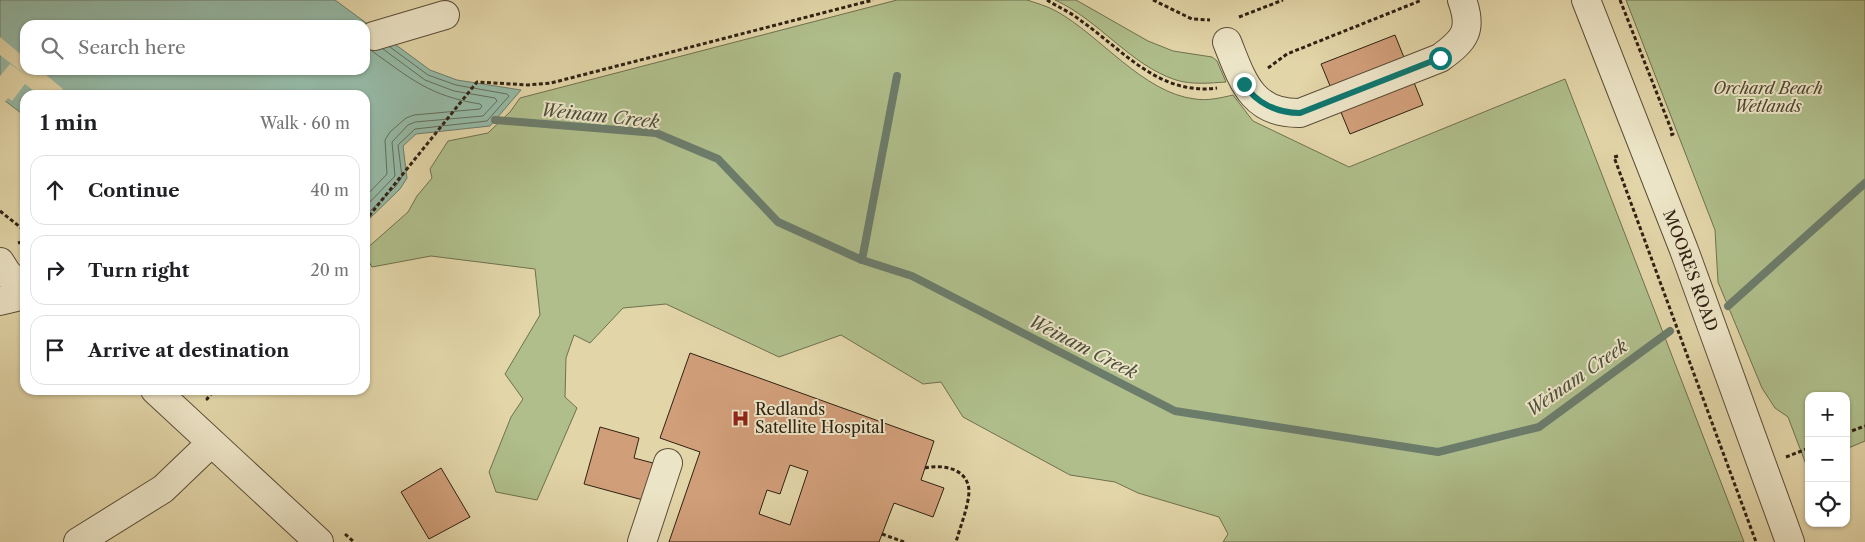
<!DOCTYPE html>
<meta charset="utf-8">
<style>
:root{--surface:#fff;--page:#f2f2f2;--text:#202124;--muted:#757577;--line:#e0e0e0}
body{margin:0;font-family:"Libre Caslon Text",serif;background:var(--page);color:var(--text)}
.controls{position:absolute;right:15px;bottom:15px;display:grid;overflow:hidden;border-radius:10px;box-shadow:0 1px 4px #0004}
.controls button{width:45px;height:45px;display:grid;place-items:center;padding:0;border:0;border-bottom:1px solid var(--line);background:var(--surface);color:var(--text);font:25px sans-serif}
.stop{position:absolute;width:15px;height:15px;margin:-11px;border:4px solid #0f766e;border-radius:50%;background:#fff}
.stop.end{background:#0f766e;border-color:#fff;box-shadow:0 1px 5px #0008}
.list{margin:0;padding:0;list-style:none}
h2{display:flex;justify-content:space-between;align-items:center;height:65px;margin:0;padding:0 20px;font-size:21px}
h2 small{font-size:16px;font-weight:400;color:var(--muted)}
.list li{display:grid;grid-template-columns:32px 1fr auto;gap:15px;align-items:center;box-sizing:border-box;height:70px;margin:0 10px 10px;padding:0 10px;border:1px solid var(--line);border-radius:15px}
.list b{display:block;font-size:19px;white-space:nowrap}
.list em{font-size:16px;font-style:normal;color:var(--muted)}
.icon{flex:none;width:28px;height:28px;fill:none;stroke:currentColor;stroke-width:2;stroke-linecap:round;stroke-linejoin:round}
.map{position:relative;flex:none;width:1865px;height:542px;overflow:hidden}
.search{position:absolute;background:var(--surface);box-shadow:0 1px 4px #0004;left:20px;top:20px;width:350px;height:55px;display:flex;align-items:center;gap:12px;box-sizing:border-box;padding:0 18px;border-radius:15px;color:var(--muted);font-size:19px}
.panel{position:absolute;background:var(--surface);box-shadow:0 1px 4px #0004;left:20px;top:90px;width:350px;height:305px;border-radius:15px}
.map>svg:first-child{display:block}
</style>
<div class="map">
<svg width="1865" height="542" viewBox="0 0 1865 542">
<rect width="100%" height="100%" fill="#e2d5a8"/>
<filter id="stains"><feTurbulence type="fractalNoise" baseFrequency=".004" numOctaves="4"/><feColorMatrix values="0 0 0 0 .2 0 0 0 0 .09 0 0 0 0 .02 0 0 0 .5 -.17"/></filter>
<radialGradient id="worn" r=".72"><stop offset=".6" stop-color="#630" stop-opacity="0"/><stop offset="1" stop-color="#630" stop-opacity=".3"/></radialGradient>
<g fill="#afbe8b" stroke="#6f704e">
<path d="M897 0H1027C1036 3 1047 6 1056 11 1100 35 1143 93 1195 99 1208 101 1220 98 1233 95L1253 121 1349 167 1565 79 1744 542H1223L1228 534 1219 517 1138 493 1115 482 1070 475 963 417 941 382 923 384 841 335 779 357 666 304 623 308 590 343 574 335 566 358 565 397 577 408 537 500 496 492 489 472 511 417 523 399 505 374 540 315 535 269 431 256 372 267 365 255V250L408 212 417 196 432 178 430 169 448 141 488 133 510 112 520 98Z"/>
<path d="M1055 0H1076L1148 41 1173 51 1212 57 1217 61 1226 82C1210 83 1192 85 1176 80 1130 65 1099 20 1055 0Z"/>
<path d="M1626 0H1865V441L1846 449V396H1809V466L1807 467 1788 417 1775 408 1762 388 1718 282 1715 230Z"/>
</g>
<path fill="#95b9a6" stroke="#6c7c6b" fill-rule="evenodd" d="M0 0H335L430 70 457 80 521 90 490 126 416 134 403 146 407 178 400 189 365 223V95H25V116L0 97ZM25 25H365V70H25Z"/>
<path fill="#e2d5a8" d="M0 37 25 58V70H40L63 89 59 95H39L25 84 12 101 8 98 4 103 0 100V76L10 64 27 76 0 55Z"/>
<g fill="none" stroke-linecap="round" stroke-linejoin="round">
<g stroke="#626d5c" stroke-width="1">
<path d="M365 197 387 174 385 140 390 132 406 118 414 115 480 109 482 106 480 104C430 96 411 79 372 51"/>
<path d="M365 207 395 176 392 142 408 125 415 122 483 116 497 101 495 98 454 91 425 80 383 49"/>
<path d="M365 216 396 186 402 177 398 145 415 129 487 121 509 96 507 94 456 85 428 75 390 47"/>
</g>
<g stroke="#6c7c6b" stroke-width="8">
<path d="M495 120 656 133 718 159 778 222 862 260 912 276 1175 411 1438 452 1539 427 1670 331"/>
<path d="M862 260 897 76"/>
<path d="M1728 306 1865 183"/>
</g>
</g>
<g fill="#d09e79" stroke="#2f2112" fill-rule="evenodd">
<path d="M1395 35 1423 105 1350 134 1321 64Z"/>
<path d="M690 353 934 441 921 480 944 488 933 517 894 503 879 542H669L700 452 660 438ZM790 465 808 471 790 525 759 514 767 490 780 494Z"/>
<path d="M600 427 639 438 634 458 653 463 643 500 584 484Z"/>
<path d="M441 468 470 517 429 539 401 492Z"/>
</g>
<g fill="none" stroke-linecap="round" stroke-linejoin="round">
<defs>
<g id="minor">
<path id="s1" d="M1586 0 1684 250 1790 542"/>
<path d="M374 36 445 15"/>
<path d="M1227 42C1242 79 1251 114 1300 113L1440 58C1465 40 1473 30 1462 0"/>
<path d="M0 262 7 273 25 291"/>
<path d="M0 301 25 295"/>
<path d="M155 390 319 542"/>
<path d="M78 542 163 489 211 443"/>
<path d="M642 542 668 463"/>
</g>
</defs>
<use href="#minor" stroke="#5c4e38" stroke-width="30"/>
<g stroke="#2f2112" stroke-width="3" stroke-dasharray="4 2.5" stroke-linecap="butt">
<path d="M1047 0C1058 7 1070 12 1080 20 1123 50 1159 96 1217 88"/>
<path d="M1153 0 1192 19 1210 20"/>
<path d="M1620 0 1673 134 1668 136"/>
<path d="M1239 17 1283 0"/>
<path d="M1268 68 1287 54 1422 0"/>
<path d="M1618 156 1614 157 1756 542"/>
<path d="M0 211 25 231"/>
<path d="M365 221 477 82 528 85 551 83 873 0"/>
<path d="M18 243 25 241"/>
<path d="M208 400 207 399 214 390"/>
<path d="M1846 433 1865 426"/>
<path d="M1786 457 1809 448"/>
<path d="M925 468C942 464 969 468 969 492 968 508 960 527 956 542"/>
<path d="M345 534 354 542"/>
<path d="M882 534 904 542"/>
</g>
<use href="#minor" stroke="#ece4c6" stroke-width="28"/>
</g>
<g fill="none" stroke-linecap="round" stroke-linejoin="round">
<path stroke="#0f766e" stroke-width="6" d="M1244 84C1256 103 1277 113 1300 113L1440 58"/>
</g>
<defs>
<symbol id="hospital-bare" viewBox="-9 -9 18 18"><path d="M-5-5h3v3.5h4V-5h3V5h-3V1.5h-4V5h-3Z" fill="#8f2418" stroke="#ece4c6" stroke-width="2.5" paint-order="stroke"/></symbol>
</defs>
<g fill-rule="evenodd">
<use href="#hospital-bare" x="728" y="406" width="25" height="25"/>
</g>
<g text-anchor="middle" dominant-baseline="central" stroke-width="4" stroke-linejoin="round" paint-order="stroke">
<g font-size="16" font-style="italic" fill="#4f4830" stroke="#ece4c6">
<text x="1768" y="88">Orchard Beach<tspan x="1768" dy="18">Wetlands</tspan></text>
</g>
<g font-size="16" fill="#2f2112" stroke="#ece4c6">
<text stroke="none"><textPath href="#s1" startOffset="290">MOORES ROAD</textPath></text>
</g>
<g font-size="16" fill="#2f2112" stroke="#ece4c6" text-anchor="start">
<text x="755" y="409">Redlands<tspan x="755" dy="18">Satellite Hospital</tspan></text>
</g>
<g font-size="18" font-style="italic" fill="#4e4f3e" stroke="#ece4c6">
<text transform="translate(600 116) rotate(6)">Weinam Creek</text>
<text transform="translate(1083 347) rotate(27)">Weinam Creek</text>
<text transform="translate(1577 378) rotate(-35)">Weinam Creek</text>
</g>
</g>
<rect width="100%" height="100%" filter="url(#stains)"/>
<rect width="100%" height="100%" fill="url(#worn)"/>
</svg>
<div class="controls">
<button>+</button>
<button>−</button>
<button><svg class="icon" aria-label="locate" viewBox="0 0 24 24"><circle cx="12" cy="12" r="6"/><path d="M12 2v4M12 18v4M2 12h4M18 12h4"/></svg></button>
</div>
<div class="stop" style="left:1440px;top:58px"></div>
<div class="stop end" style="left:1244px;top:84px"></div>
<div class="search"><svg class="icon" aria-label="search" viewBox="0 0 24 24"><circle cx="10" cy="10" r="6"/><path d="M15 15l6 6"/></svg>Search here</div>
<section class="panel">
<h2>1 min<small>Walk · 60 m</small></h2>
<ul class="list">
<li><svg class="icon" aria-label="ahead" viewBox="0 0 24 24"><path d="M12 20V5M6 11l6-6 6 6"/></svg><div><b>Continue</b></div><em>40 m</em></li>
<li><svg class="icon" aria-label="right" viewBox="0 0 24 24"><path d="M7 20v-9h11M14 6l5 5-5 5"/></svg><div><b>Turn right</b></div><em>20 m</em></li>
<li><svg class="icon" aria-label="arrive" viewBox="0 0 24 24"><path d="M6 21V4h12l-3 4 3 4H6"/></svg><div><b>Arrive at destination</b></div></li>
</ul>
</section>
</div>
